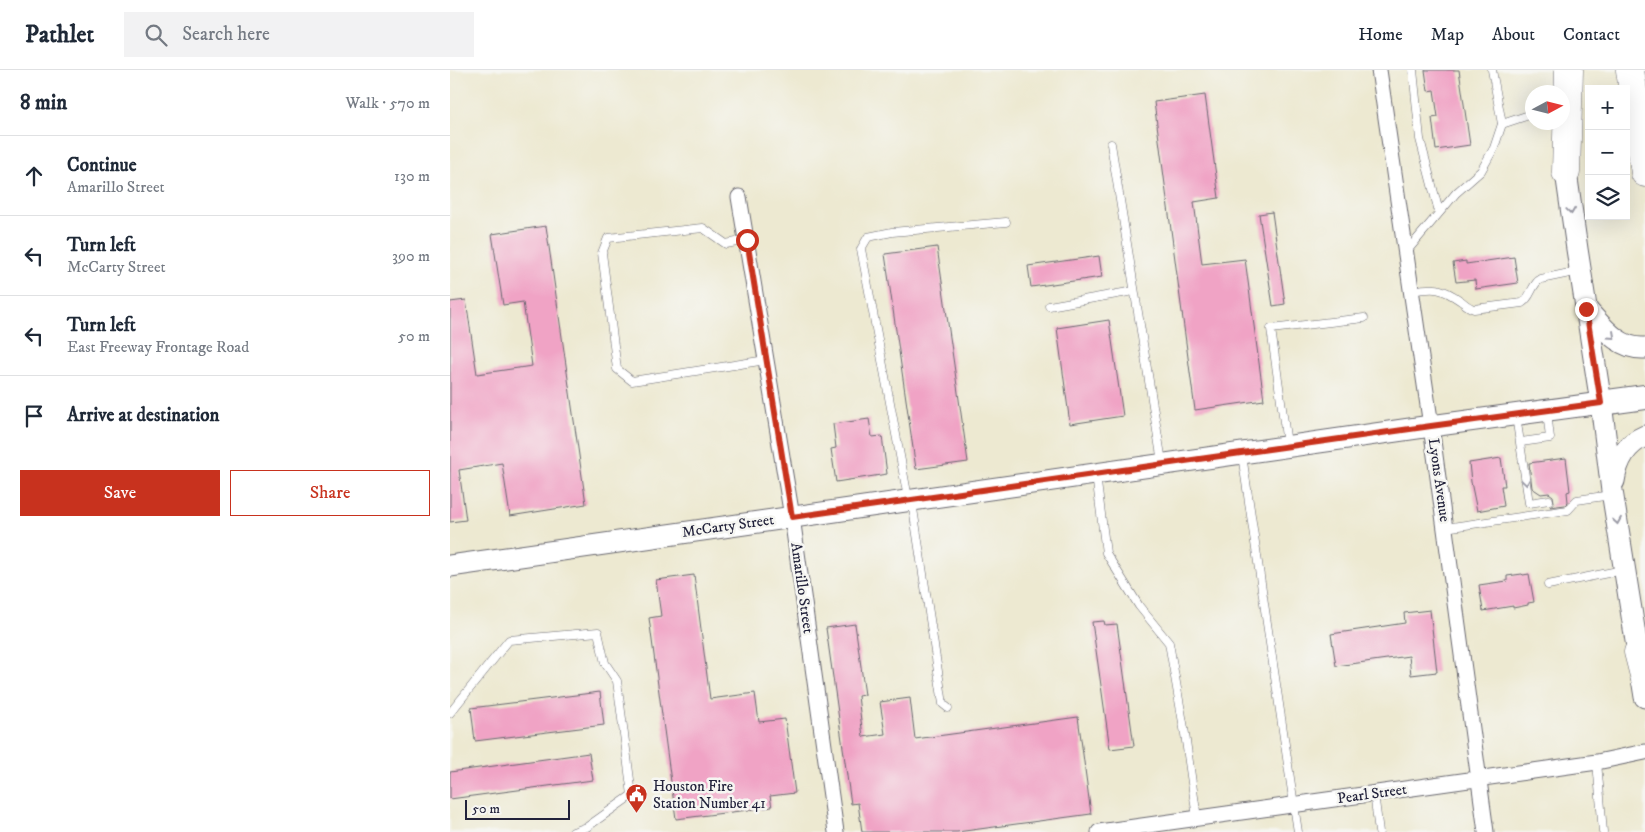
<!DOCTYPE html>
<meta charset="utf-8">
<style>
:root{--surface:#fff;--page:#f2f2f3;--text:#1f2937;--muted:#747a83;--line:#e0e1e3;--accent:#c8321e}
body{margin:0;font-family:"IM FELL DW Pica",serif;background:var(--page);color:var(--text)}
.controls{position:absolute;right:15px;top:15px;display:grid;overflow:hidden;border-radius:0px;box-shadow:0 5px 20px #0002}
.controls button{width:45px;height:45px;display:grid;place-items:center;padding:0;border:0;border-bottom:1px solid var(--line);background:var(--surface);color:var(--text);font:25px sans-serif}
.compass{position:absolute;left:1075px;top:15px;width:45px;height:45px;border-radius:50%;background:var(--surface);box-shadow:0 5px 20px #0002;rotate:83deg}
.scale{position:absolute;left:15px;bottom:12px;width:105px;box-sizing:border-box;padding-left:5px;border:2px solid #22223b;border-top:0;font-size:14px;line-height:18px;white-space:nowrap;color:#22223b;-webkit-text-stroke:4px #f6f6f2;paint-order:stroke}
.stop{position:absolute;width:15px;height:15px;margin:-11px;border:4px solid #c8321e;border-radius:50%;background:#fff}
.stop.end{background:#c8321e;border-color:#fff;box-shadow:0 1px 5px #0008}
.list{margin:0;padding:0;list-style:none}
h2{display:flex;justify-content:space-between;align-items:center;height:65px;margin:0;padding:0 20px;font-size:21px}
h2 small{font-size:16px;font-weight:400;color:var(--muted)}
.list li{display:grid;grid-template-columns:32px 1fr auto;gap:15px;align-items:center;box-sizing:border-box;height:80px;padding:0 20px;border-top:1px solid var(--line)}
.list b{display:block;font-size:19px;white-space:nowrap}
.list p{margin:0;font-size:16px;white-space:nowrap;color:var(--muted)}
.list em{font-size:16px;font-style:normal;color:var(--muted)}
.actions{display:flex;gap:10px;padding:15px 20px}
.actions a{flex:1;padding:11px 0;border:1px solid var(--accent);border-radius:0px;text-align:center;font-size:18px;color:var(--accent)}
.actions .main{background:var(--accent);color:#fff}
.icon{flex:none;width:28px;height:28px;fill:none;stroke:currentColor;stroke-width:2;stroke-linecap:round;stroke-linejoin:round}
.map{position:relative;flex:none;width:1195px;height:762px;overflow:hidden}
header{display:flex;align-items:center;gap:30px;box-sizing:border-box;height:70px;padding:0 25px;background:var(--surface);border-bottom:1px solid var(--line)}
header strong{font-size:24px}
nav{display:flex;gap:28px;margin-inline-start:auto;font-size:18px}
.search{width:350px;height:45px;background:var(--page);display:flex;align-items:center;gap:12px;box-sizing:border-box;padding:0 18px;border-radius:0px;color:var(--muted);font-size:19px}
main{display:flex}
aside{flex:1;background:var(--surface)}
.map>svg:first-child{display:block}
</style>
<header>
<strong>Pathlet</strong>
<div class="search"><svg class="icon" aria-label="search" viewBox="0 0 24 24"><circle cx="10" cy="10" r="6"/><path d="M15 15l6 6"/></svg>Search here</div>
<nav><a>Home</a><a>Map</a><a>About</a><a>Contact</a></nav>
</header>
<main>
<aside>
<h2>8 min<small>Walk · 570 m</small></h2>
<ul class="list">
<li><svg class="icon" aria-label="ahead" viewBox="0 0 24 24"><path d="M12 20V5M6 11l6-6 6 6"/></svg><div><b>Continue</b><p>Amarillo Street</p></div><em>130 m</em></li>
<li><svg class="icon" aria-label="left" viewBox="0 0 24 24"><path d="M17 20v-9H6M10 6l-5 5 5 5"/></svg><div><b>Turn left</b><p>McCarty Street</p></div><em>390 m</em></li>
<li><svg class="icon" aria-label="left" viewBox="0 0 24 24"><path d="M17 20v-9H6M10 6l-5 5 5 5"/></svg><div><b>Turn left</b><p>East Freeway Frontage Road</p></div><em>50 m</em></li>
<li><svg class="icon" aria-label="arrive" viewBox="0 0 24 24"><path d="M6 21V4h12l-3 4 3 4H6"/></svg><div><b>Arrive at destination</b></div></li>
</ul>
<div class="actions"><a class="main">Save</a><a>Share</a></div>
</aside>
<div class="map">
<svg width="1195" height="762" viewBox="0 0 1195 762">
<rect width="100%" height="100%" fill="#f6f6f2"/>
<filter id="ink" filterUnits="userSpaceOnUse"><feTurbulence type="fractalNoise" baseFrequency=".02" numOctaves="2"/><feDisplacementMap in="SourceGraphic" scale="10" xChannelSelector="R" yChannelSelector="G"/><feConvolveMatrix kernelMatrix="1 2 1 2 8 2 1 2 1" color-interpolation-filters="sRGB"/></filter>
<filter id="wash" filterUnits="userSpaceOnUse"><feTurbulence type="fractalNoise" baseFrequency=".0096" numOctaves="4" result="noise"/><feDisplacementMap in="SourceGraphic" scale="20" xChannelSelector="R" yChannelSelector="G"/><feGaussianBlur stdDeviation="1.12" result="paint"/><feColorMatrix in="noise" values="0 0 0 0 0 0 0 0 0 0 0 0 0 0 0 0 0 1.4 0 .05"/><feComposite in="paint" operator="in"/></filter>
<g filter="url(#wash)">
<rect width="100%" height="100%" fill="#ede9d1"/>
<g id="blocks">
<g fill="#f0a3c5">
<path d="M975 0H1009L1020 75 986 80 982 48 988 47 984 20 978 21Z"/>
<path d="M755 25 769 128 744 132 752 194 795 189 814 330 745 340 704 32Z"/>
<path d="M822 142 835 234 823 236 809 144Z"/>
<path d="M96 156 136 434 60 446 52 393 9 400 16 450 0 452V232L16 230 27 304 82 296 73 232 53 235 42 164Z"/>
<path d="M487 177 518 392 466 399 435 184Z"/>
<path d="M649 186 652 207 581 217 578 196Z"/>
<path d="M1064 187 1068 213 1026 219 1025 210 1006 212 1003 193 1016 191V194Z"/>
<path d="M659 250 673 346 620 354 607 258Z"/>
<path d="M419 349 422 367 432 366 437 404 386 412 381 379 386 378 383 354Z"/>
<path d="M1051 388 1055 416H1051L1054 436 1027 441 1021 412 1019 393Z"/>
<path d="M1116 388 1120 421 1117 422 1118 432 1115 435 1100 437 1104 432 1103 426 1099 423 1091 424 1082 418 1079 393Z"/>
<path d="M1072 504 1073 505 1079 504 1084 532 1078 533V535L1063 538V536L1033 541 1029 515 1057 511V506Z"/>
<path d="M244 505 260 629 305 623 309 652 335 649 345 723 320 726 322 737 226 749 199 548 211 546 206 510Z"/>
<path d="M980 540 987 602 961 605 959 586 886 596 881 564 955 553 954 543Z"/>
<path d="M654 551 655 555 667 554 684 676 660 679 642 552Z"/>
<path d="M405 554 415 625 408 626 413 667 435 664 430 632 460 628 465 669 628 647 641 744 507 762H412L408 733 401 734 376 558Z"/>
<path d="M150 622 154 655 25 671 21 638Z"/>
<path d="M139 683 143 710 0 729V702Z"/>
</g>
</g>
</g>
<g filter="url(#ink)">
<use href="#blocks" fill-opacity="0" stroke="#696870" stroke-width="1"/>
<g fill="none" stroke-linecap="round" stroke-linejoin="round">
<defs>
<g id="lane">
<path d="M963 0 970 69 989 142"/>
<path d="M1042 0 1052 54"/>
<path d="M661 74 712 392"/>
<path d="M297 170 276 174 253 158 158 168 152 183 167 299 182 311 316 290"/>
<path d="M957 181 1006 123 1031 101 1044 78 1052 54 1082 44"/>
<path d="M961 221C985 217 991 217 1011 231 1015 234 1019 238 1024 239L1072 233C1082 227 1081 214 1091 209L1129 201"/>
<path d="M599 236 684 221"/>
<path d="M1066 346 1079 433 1099 430"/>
<path d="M1071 372 1100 368 1097 342"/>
<path d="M837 374 821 259 914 248"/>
<path d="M792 385 848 762"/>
<path d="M646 405 656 483 689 536 719 573 735 664 747 748"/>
<path d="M458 428 411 179 418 167 442 162 556 152"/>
<path d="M462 432 493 634 498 638"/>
<path d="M995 458 1118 440 1127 430 1161 425"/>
<path d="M1098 515 1173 500"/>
<path d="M0 643 59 570 148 562 155 593 167 611 182 725 137 757 123 762"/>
<path d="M1147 692 1153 762"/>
<path d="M924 723 929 762"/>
</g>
<g id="street">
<path d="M929 0 981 356 1036 762"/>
<path d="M289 127 342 447 386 762"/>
<path d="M649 762 1147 692 1195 682"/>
</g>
<g id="secondary">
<path d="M1116 102 1127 179 1151 333 1162 421 1195 627"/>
<path d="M1136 239C1152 256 1169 280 1195 278"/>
<path d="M1164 411C1167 391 1176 374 1195 366"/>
<path d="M0 496 981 356 1151 333"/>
</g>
<path id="primary" d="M1151 333 1195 327"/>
<g id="highway">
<path d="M1180 0 1195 103"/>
<path d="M1116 102 1119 0"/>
<path d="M1188 582 1195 609"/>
</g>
</defs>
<use href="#lane" stroke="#696870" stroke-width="9"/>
<use href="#street" stroke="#696870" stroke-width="17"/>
<use href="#secondary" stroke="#696870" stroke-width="23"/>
<use href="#primary" stroke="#696870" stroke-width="26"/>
<use href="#highway" stroke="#696870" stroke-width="29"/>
<use href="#lane" stroke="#fff" stroke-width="8"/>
<use href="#street" stroke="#fff" stroke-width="15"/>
<use href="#secondary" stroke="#fff" stroke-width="21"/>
<use href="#primary" stroke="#fff" stroke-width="24"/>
<use href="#highway" stroke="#fff" stroke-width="28"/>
</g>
<defs><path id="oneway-chevron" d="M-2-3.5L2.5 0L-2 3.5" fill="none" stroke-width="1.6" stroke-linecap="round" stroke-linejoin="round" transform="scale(1.25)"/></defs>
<g stroke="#9c9ca7">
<use href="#oneway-chevron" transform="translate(1121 141) rotate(82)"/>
<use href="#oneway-chevron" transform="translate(1162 266) rotate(42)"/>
<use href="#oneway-chevron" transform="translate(1076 412) rotate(82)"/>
<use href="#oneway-chevron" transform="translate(1167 451) rotate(81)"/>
</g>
</g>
<g fill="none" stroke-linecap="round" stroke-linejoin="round" filter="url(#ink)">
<path stroke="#c8321e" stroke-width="6" d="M297 170 342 447 981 356 1151 333 1136 239"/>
</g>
<defs>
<symbol id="civic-pin" viewBox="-11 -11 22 30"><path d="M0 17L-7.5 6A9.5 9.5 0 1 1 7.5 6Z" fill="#c8321e" stroke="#f6f6f2"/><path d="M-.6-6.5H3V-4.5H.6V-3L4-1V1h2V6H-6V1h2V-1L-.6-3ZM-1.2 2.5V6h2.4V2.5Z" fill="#fff"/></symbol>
</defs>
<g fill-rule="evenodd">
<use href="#civic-pin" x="174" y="712" width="25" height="34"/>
</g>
<g text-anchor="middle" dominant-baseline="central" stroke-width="5" stroke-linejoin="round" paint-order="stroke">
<g font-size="15" fill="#22223b" stroke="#f6f6f2">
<text transform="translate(989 410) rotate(82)">Lyons Avenue</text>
<text transform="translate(278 456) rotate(-8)">McCarty Street</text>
<text transform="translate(352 518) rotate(82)">Amarillo Street</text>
<text transform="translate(922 724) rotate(-8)">Pearl Street</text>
</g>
<g font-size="15" fill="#22223b" stroke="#f6f6f2" text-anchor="start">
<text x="203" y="716">Houston Fire<tspan x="203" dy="17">Station Number 41</tspan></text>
</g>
</g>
</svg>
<div class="controls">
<button>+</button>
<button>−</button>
<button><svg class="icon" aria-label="layers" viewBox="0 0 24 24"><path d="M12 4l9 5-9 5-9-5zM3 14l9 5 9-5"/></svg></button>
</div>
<svg class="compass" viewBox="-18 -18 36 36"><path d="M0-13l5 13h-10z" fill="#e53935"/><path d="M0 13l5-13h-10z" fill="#747a83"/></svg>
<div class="scale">50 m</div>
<div class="stop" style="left:297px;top:170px"></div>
<div class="stop end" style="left:1136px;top:239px"></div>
</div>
</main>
